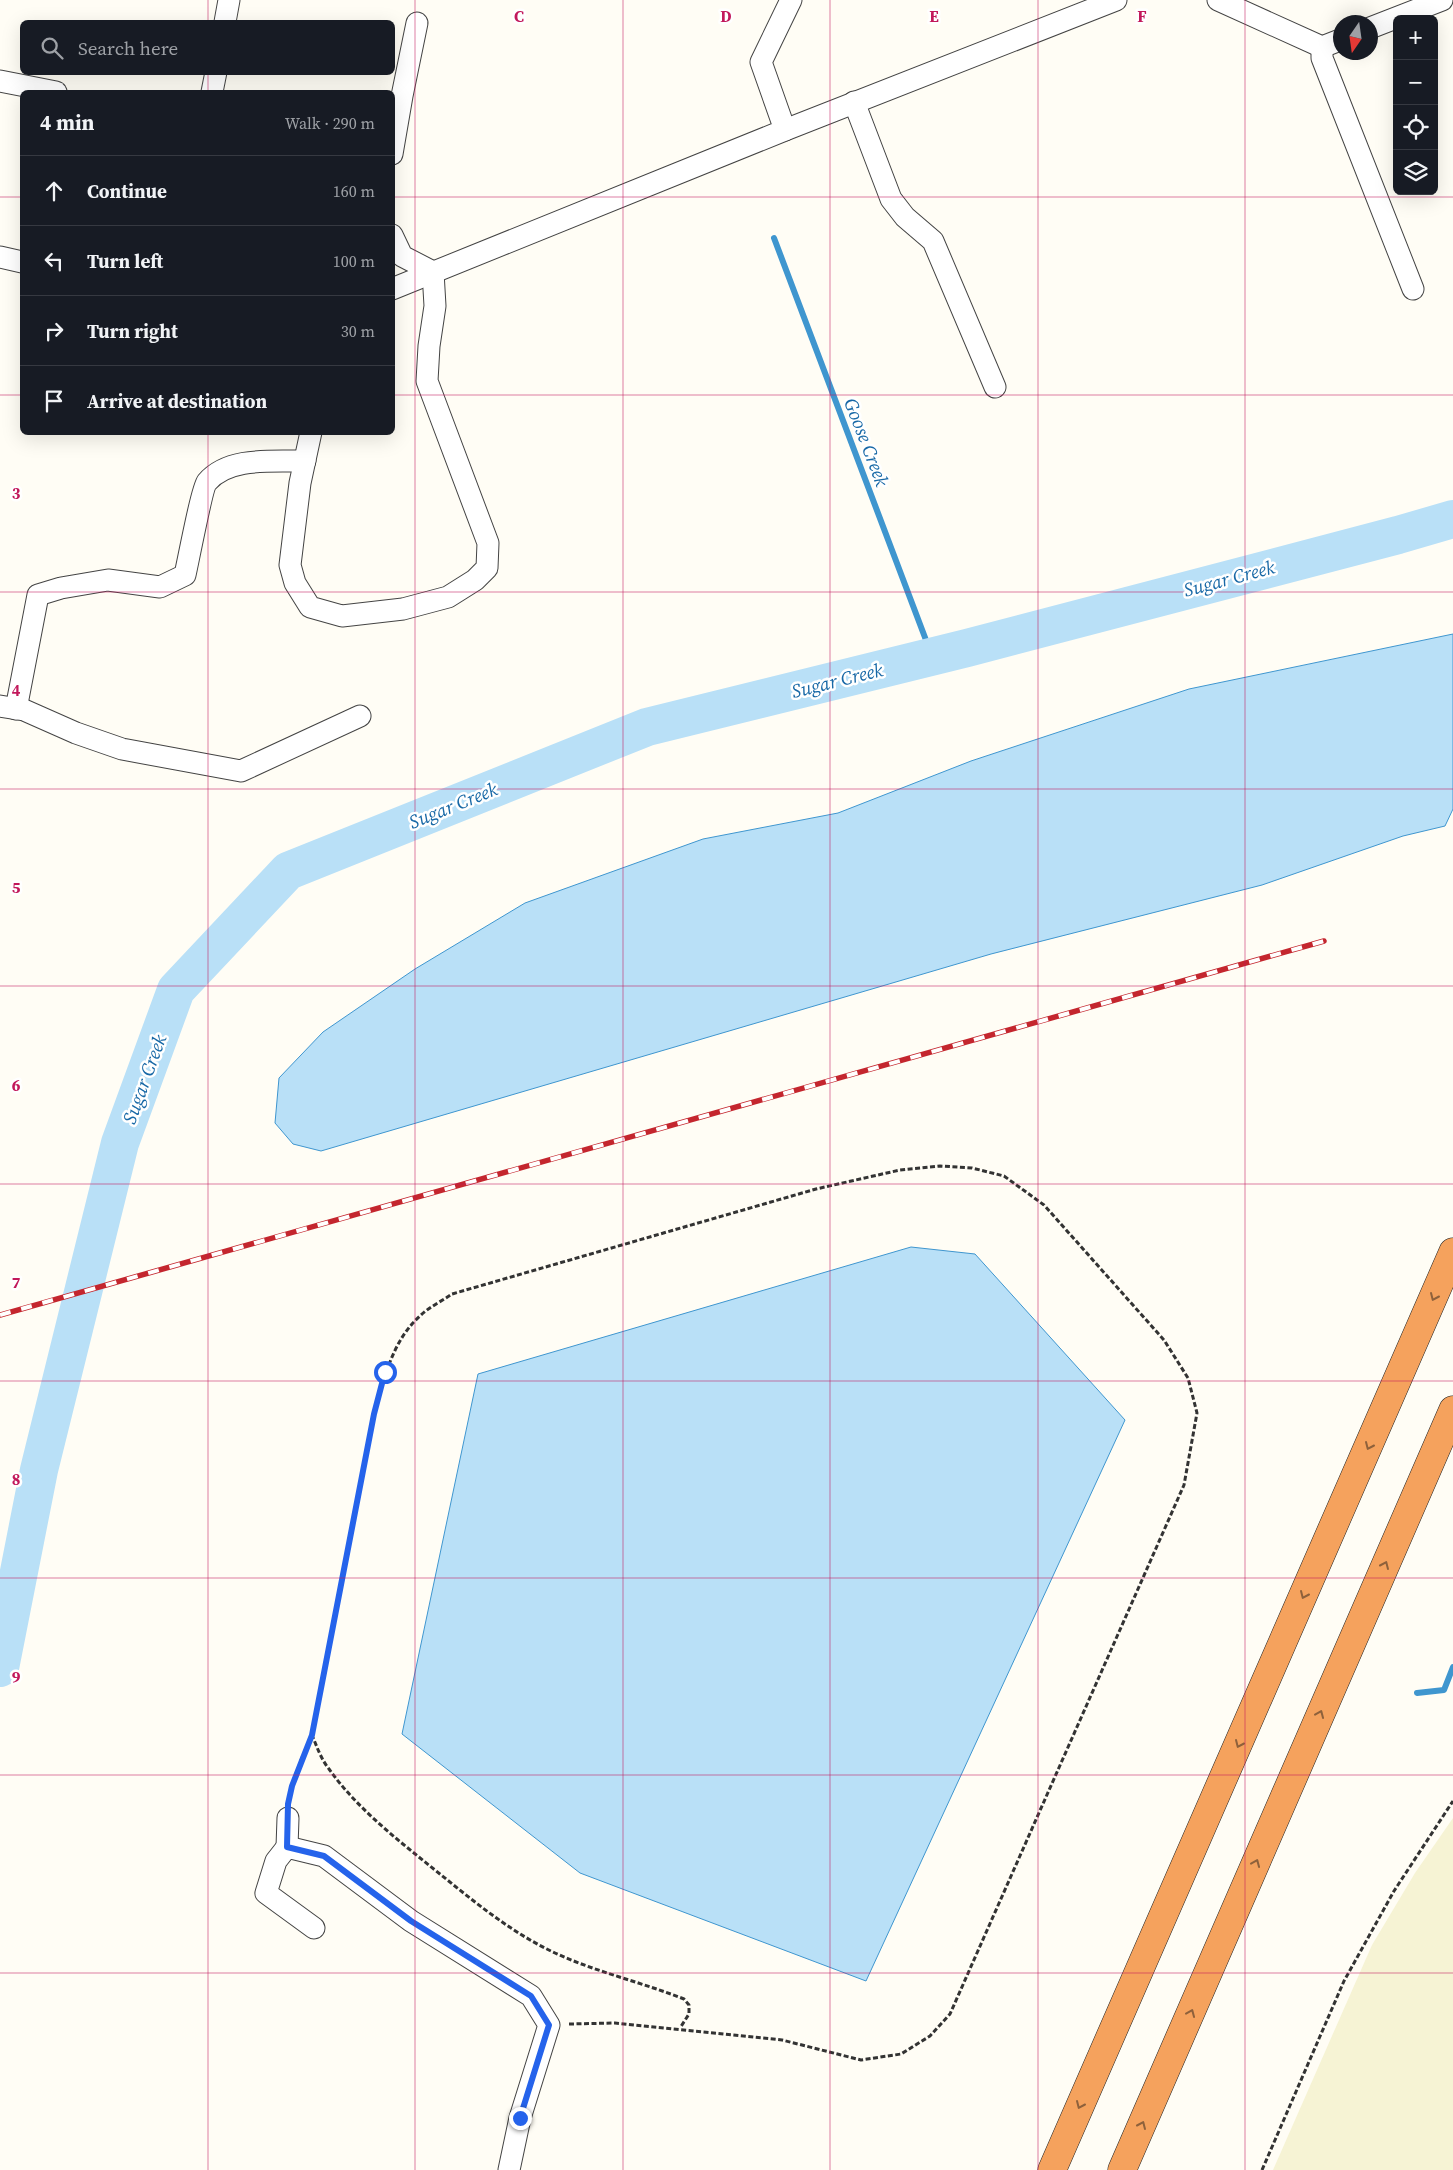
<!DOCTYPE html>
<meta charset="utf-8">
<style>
:root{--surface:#171b24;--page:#20242c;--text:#f1f3f6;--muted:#9ea1a6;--line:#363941}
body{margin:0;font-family:"Source Serif 4",serif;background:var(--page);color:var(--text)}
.controls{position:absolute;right:15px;top:15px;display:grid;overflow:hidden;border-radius:8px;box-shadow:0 5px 20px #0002}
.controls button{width:45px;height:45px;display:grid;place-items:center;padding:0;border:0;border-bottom:1px solid var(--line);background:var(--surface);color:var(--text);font:25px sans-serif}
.compass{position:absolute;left:1333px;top:15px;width:45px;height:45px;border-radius:50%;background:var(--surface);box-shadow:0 5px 20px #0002;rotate:193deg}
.stop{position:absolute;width:15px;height:15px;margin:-11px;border:4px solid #2563eb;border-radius:50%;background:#fff}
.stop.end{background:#2563eb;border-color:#fff;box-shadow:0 1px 5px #0008}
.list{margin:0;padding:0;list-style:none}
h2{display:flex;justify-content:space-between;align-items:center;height:65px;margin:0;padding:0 20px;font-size:21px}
h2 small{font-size:16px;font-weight:400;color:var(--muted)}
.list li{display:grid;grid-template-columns:32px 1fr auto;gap:15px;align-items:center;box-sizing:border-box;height:70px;padding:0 20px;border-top:1px solid var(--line)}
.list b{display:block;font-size:19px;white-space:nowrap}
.list em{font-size:16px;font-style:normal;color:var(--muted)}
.icon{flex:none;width:28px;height:28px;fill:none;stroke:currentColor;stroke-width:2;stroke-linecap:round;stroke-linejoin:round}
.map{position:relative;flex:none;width:1453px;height:2170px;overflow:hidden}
.search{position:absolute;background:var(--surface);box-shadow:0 5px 20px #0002;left:20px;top:20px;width:375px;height:55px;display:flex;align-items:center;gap:12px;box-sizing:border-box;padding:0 18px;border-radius:8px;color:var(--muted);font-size:19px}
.panel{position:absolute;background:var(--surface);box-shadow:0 5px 20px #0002;left:20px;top:90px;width:375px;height:345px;border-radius:8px}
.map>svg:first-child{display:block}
</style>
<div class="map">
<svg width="1453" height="2170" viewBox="0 0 1453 2170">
<rect width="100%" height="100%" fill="#fffdf5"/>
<path fill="#f6f3d4" d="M1453 1818V2170H1273L1372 1945 1415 1873Z"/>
<g fill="#b9e0f7" stroke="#3f96cf">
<path d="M1453 634V809L1445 826 1403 836 1262 885 991 954 321 1151 293 1144 275 1123 279 1078 323 1032 415 969 525 903 703 839 838 813 971 761 1189 689Z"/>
<path d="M911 1247 975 1254 1125 1420 866 1981 580 1873 402 1734 478 1374Z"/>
</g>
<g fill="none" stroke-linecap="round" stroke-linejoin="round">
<g stroke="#3f96cf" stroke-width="6">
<path d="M774 238 932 656"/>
<path d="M1417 1693 1444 1690 1453 1667"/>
</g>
<path stroke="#b9e0f7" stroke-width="38" d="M0 1668 39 1470 120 1143 176 990 288 871 647 727 967 648 1398 535 1453 519"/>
<defs>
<g id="minor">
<path d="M1218 0 1322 47 1340 40"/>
<path d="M225 22 229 0"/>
<path d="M1370 28 1442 0"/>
<path d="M1322 47V58L1413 289"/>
<path d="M0 81 56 92"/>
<path d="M212 92 216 72"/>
<path d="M854 102 891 199 905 217 933 241 995 387"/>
<path d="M785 130 1116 0"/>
<path d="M392 154 402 96 417 23"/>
<path d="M392 235 402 256 433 272"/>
<path d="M0 257 22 262"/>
<path d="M392 289 785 130 761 62 791 0"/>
<path d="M311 432 300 483 290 565 295 583 310 607 342 616 403 609 448 597 475 580 487 568 488 543 427 381 429 346 435 306 433 272"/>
<path d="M0 706 24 710 76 733 122 749 241 771 360 716"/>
<path d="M16 709 38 595 61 588 108 580 160 587 185 575C188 562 202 488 207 482 229 456 274 462 305 461"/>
<path d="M287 1847 288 1818"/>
<path d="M314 1928 266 1893 276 1861 287 1847 324 1856 411 1921 531 1996 549 2025 520 2118 509 2170"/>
</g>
<g id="highway">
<path d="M1052 2170 1453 1252"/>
<path d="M1122 2170 1453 1410"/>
</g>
</defs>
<use href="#minor" stroke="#444" stroke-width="23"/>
<use href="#highway" stroke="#222" stroke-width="29"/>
<g stroke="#333" stroke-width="3" stroke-dasharray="5 2.5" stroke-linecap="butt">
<path d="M289 1797 301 1760 312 1735"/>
<path d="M569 2024 615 2023 782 2040 861 2060 901 2054 930 2036 950 2014 1184 1485 1197 1413 1188 1378 1164 1340 1044 1205 1004 1176 972 1168 940 1166 900 1170 816 1189 452 1294C442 1301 429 1307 420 1316 392 1341 384 1379 374 1414L312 1735C317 1747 321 1759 329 1769 356 1807 394 1837 430 1866 470 1898 508 1931 555 1953 596 1972 641 1982 684 1999L689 2005V2014L680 2028"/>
<path d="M1262 2170 1344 1981 1394 1891 1453 1801"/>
</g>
<use href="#minor" stroke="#fff" stroke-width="21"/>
<use href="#highway" stroke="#f5a25d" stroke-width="28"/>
<defs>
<path id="rail" d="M0 1315 1324 941"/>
</defs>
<use href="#rail" stroke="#c4262e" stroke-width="5.5"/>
<use href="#rail" stroke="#fff" stroke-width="4" stroke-dasharray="11" stroke-linecap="butt"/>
</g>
<defs><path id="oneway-chevron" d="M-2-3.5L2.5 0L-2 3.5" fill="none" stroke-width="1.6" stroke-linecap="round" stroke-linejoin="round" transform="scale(1.25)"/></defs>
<g stroke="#8e613b">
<use href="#oneway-chevron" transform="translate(1434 1297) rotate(114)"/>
<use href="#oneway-chevron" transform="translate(1369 1446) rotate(114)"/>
<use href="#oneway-chevron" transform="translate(1385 1565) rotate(-66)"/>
<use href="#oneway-chevron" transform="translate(1304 1595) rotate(114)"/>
<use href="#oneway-chevron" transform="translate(1320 1714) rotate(-67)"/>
<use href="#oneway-chevron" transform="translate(1239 1744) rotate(114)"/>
<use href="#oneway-chevron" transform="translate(1256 1863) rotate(-67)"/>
<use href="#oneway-chevron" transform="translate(1191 2013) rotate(-67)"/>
<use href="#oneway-chevron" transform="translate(1080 2105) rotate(114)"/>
<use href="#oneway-chevron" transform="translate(1142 2125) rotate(-66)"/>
</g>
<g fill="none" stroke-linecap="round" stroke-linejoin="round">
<path stroke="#2563eb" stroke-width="6" d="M385 1372 374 1414 312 1735 292 1786 288 1804 287 1847 324 1856 411 1921 531 1996 549 2025 520 2118"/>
</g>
<path fill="none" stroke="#c2185b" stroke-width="1" stroke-opacity="0.55" d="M208 0V22M415 0V2170M623 0V2170M830 0V2170M1038 0V2170M1245 0V2170M208 72V92M0 197H22M392 197H1453M0 395H22M392 395H1453M208 432V2170M0 592H1453M0 789H1453M0 986H1453M0 1184H1453M0 1381H1453M0 1578H1453M0 1775H1453M0 1973H1453"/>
<g text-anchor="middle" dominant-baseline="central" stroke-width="5" stroke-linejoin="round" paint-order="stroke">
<g font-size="19" font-style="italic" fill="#1768a6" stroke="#fff">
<text transform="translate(867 442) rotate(69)">Goose Creek</text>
<text transform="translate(1229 578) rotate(-15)">Sugar Creek</text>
<text transform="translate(837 680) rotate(-14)">Sugar Creek</text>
<text transform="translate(453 805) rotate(-22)">Sugar Creek</text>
<text transform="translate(144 1079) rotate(-70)">Sugar Creek</text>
</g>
</g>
<g font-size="16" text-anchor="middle" font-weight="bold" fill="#c2185b" stroke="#fff" stroke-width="5" stroke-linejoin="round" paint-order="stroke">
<text x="519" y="22">C</text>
<text x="726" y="22">D</text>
<text x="934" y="22">E</text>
<text x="1142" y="22">F</text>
<text x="16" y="499">3</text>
<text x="16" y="696">4</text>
<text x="16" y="893">5</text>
<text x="16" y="1091">6</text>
<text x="16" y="1288">7</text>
<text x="16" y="1485">8</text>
<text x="16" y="1683">9</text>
</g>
</svg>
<div class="controls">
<button>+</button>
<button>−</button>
<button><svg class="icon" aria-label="locate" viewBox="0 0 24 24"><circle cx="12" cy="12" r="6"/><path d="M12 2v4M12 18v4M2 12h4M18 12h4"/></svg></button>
<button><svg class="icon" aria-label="layers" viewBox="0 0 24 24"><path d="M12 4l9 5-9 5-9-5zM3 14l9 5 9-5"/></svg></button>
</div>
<svg class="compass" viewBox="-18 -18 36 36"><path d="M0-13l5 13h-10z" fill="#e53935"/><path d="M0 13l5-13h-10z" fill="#9ea1a6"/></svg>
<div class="stop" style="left:385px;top:1372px"></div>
<div class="stop end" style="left:520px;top:2118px"></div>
<div class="search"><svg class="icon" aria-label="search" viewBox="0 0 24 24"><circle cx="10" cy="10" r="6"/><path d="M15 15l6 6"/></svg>Search here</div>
<section class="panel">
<h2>4 min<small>Walk · 290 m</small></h2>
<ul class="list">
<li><svg class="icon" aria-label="ahead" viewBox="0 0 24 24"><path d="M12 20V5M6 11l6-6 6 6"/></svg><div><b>Continue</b></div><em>160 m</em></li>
<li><svg class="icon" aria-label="left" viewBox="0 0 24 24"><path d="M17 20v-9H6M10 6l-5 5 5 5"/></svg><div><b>Turn left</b></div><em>100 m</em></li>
<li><svg class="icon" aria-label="right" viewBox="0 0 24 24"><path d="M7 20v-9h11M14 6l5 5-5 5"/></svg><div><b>Turn right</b></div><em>30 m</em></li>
<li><svg class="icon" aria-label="arrive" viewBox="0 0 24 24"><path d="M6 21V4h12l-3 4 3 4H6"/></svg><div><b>Arrive at destination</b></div></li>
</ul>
</section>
</div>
